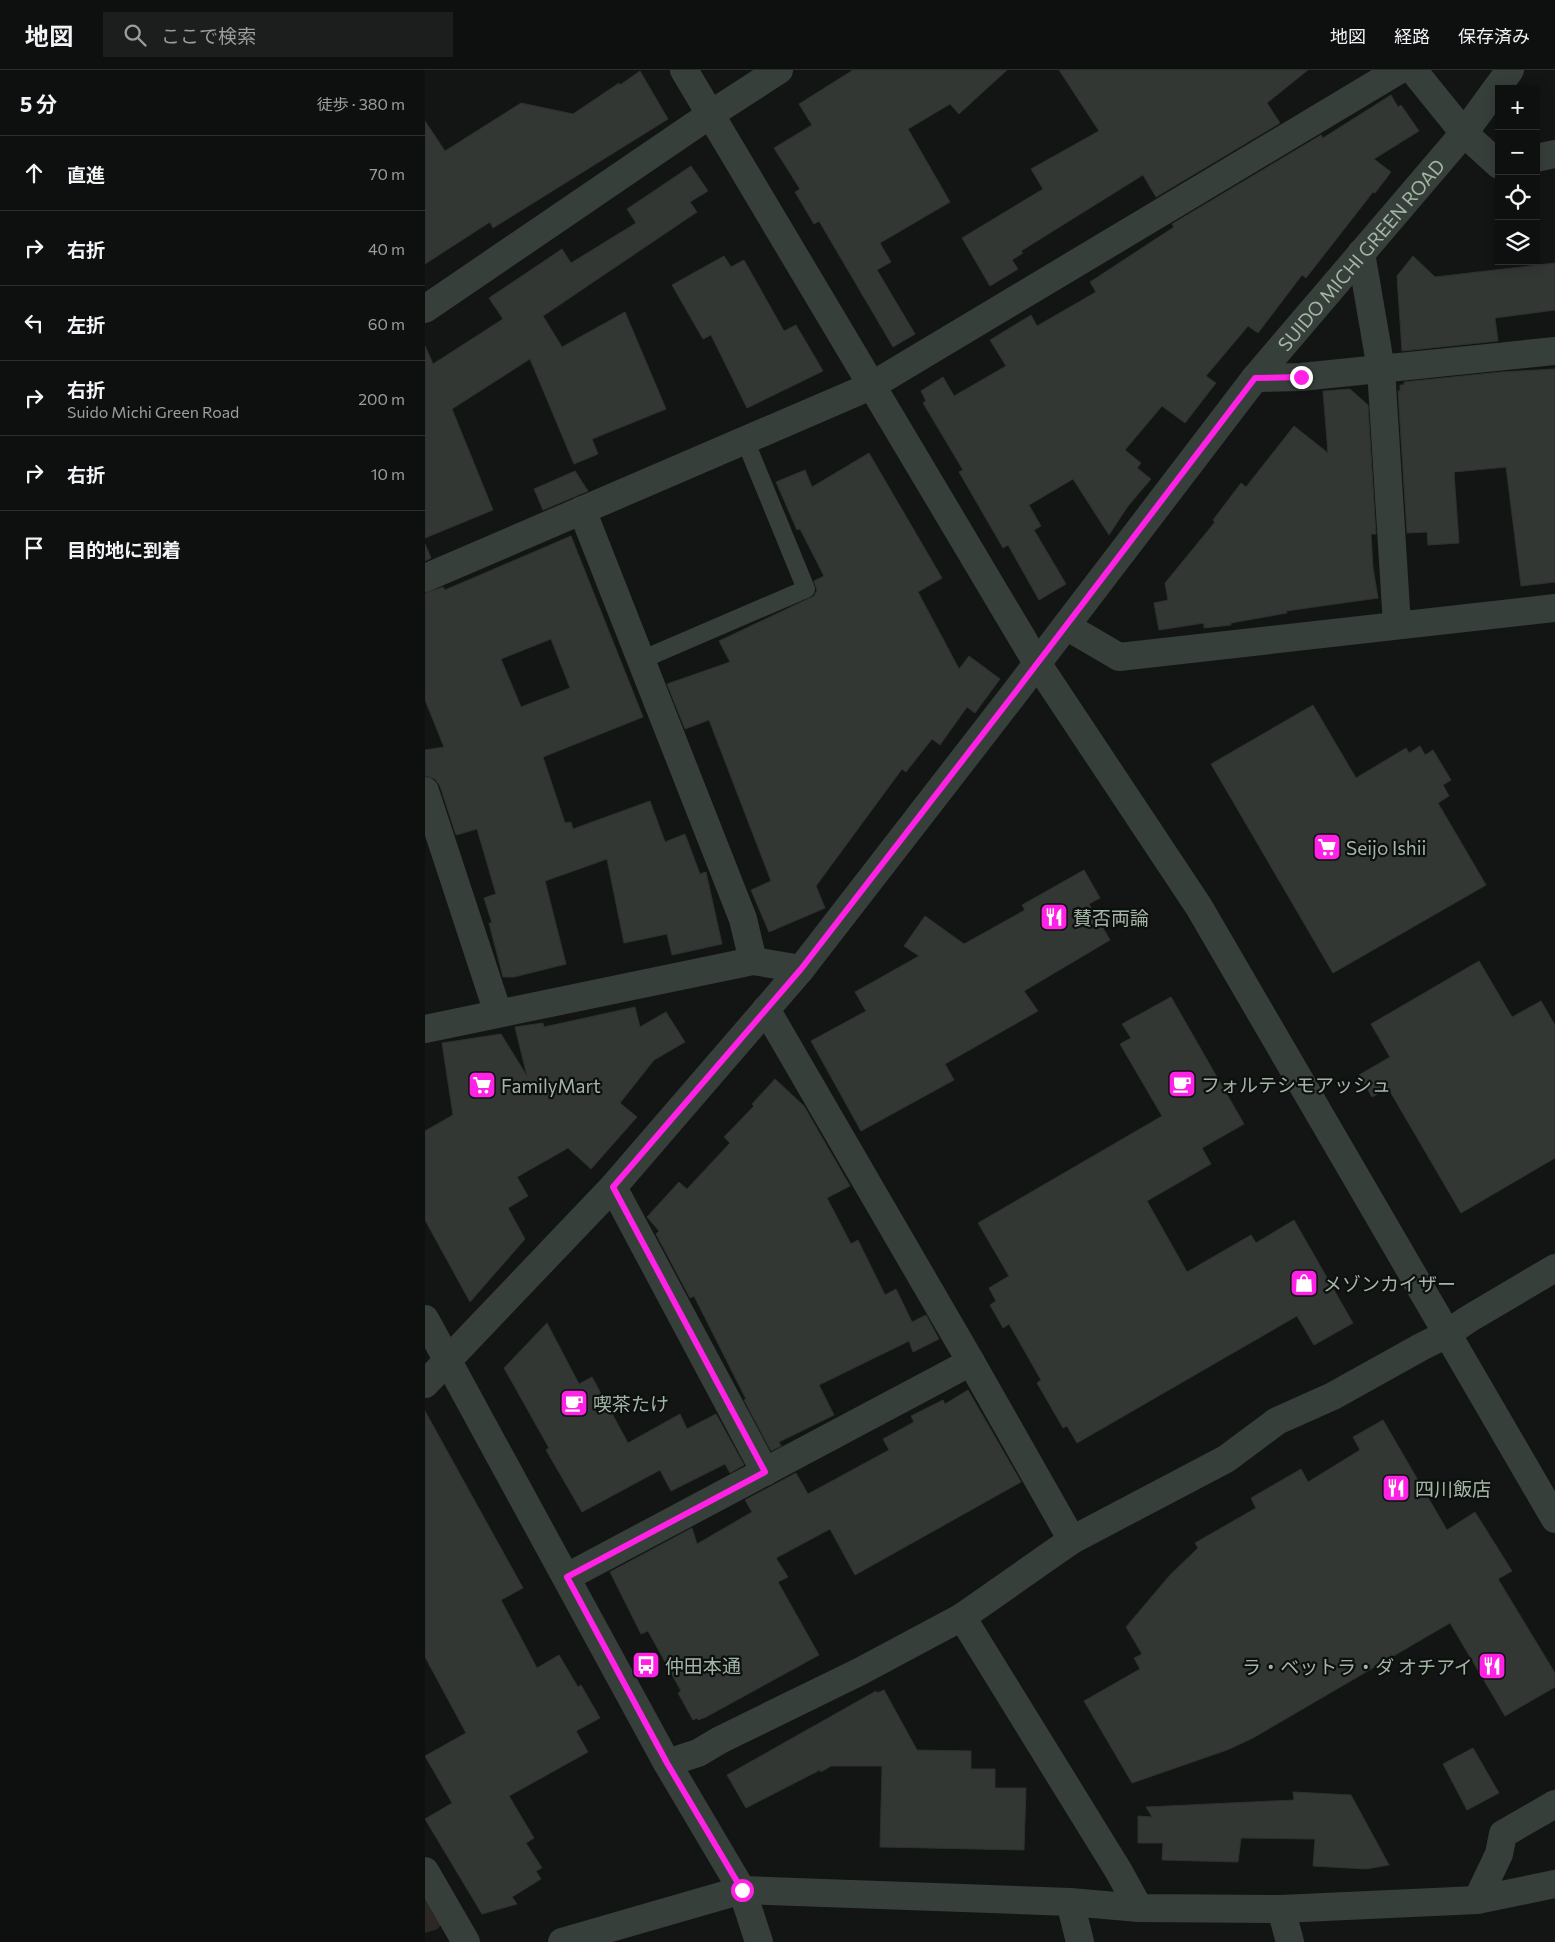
<!DOCTYPE html>
<html lang="ja">
<meta charset="utf-8">
<style>
:root{--surface:#0e100f;--page:#1c1e1d;--text:#f1f3f6;--muted:#9b9d9e;--line:#2e302f}
body{margin:0;font-family:Commissioner,"Noto Sans JP",sans-serif;background:var(--page);color:var(--text)}
.controls{position:absolute;right:15px;top:15px;display:grid;overflow:hidden;border-radius:0px;box-shadow:0 2px 12px #0003}
.controls button{width:45px;height:45px;display:grid;place-items:center;padding:0;border:0;border-bottom:1px solid var(--line);background:var(--surface);color:var(--text);font:25px sans-serif}
.stop{position:absolute;width:15px;height:15px;margin:-11px;border:4px solid #ff21e5;border-radius:50%;background:#fff}
.stop.end{background:#ff21e5;border-color:#fff;box-shadow:0 1px 5px #0008}
.list{margin:0;padding:0;list-style:none}
h2{display:flex;justify-content:space-between;align-items:center;height:65px;margin:0;padding:0 20px;font-size:21px}
h2 small{font-size:16px;font-weight:400;color:var(--muted)}
.list li{display:grid;grid-template-columns:32px 1fr auto;gap:15px;align-items:center;box-sizing:border-box;height:75px;padding:0 20px;border-top:1px solid var(--line)}
.list b{display:block;font-size:19px;white-space:nowrap}
.list p{margin:0;font-size:16px;white-space:nowrap;color:var(--muted)}
.list em{font-size:16px;font-style:normal;color:var(--muted)}
.icon{flex:none;width:28px;height:28px;fill:none;stroke:currentColor;stroke-width:2;stroke-linecap:round;stroke-linejoin:round}
.map{position:relative;flex:none;width:1130px;height:1872px;overflow:hidden}
header{display:flex;align-items:center;gap:30px;box-sizing:border-box;height:70px;padding:0 25px;background:var(--surface);border-bottom:1px solid var(--line)}
header strong{font-size:24px}
nav{display:flex;gap:28px;margin-inline-start:auto;font-size:18px}
.search{width:350px;height:45px;background:var(--page);display:flex;align-items:center;gap:12px;box-sizing:border-box;padding:0 18px;border-radius:0px;color:var(--muted);font-size:19px}
main{display:flex}
aside{flex:1;background:var(--surface)}
.map>svg:first-child{display:block}
</style>
<header>
<strong>地図</strong>
<div class="search"><svg class="icon" aria-label="search" viewBox="0 0 24 24"><circle cx="10" cy="10" r="6"/><path d="M15 15l6 6"/></svg>ここで検索</div>
<nav><a>地図</a><a>経路</a><a>保存済み</a></nav>
</header>
<main>
<aside>
<h2>5 分<small>徒歩 · 380 m</small></h2>
<ul class="list">
<li><svg class="icon" aria-label="ahead" viewBox="0 0 24 24"><path d="M12 20V5M6 11l6-6 6 6"/></svg><div><b>直進</b></div><em>70 m</em></li>
<li><svg class="icon" aria-label="right" viewBox="0 0 24 24"><path d="M7 20v-9h11M14 6l5 5-5 5"/></svg><div><b>右折</b></div><em>40 m</em></li>
<li><svg class="icon" aria-label="left" viewBox="0 0 24 24"><path d="M17 20v-9H6M10 6l-5 5 5 5"/></svg><div><b>左折</b></div><em>60 m</em></li>
<li><svg class="icon" aria-label="right" viewBox="0 0 24 24"><path d="M7 20v-9h11M14 6l5 5-5 5"/></svg><div><b>右折</b><p>Suido Michi Green Road</p></div><em>200 m</em></li>
<li><svg class="icon" aria-label="right" viewBox="0 0 24 24"><path d="M7 20v-9h11M14 6l5 5-5 5"/></svg><div><b>右折</b></div><em>10 m</em></li>
<li><svg class="icon" aria-label="arrive" viewBox="0 0 24 24"><path d="M6 21V4h12l-3 4 3 4H6"/></svg><div><b>目的地に到着</b></div></li>
</ul>
</aside>
<div class="map">
<svg width="1130" height="1872" viewBox="0 0 1130 1872">
<rect width="100%" height="100%" fill="#131514"/>
<path fill="#2d2823" d="M0 1814 20 1848 13 1859 0 1863Z"/>
<g fill="#323734" stroke="#2d312e" fill-rule="evenodd">
<path d="M428 0H582L534 44 525 34 483 59 525 132 455 173 466 192 452 200 490 264 468 277 394 151 389 154 370 122 375 119 349 78 387 55 374 34Z"/>
<path d="M634 0H883L842 33 855 53 731 127 718 105 596 181 598 183 587 190 593 199 565 216 537 168 618 119 606 99 674 61Z"/>
<path d="M215 1 243 49 68 158 65 152 0 194V51L20 81 96 33 148 44 194 13 195 15Z"/>
<path d="M966 25 973 37 976 35 994 61 949 89 966 102 950 123 948 122 881 208 877 205 833 263 823 256 781 306 791 313 760 353 737 336 700 380 716 393 712 398 726 409 703 436 684 465 648 409 604 435 616 456 609 460 641 514 614 530 583 475 578 478 534 402 538 400 498 333 501 331 496 321 518 307 529 326 581 296 565 270 606 245 612 256 671 222 665 212 749 157 747 154 896 65 898 68Z"/>
<path d="M266 96 283 121 265 132 272 142 118 246 137 277 200 242 241 339 167 369 173 384 149 394 105 289 27 339 68 440 0 468V276L8 294 78 249 64 228 137 179 146 193 211 153 202 139Z"/>
<path d="M299 186 306 197 319 190 359 261 371 255 398 301 322 338 286 265 278 269 247 215Z"/>
<path d="M988 186 1010 207 1130 193V240L1070 248 1073 271 977 281 972 206Z"/>
<path d="M1130 299V512L1096 516 1081 397 1029 402 1034 473 1003 475 1002 462 982 463 973 321H975V315H979V312L1076 302Z"/>
<path d="M925 319 943 335 951 464H946L948 498 953 528 861 541 862 543 806 553V555L779 558V553L734 560 729 533 743 530 740 513 790 452 788 450 816 413 821 417 869 356 903 383 898 321Z"/>
<path d="M444 383 517 508 493 522 534 599 544 586 575 609 550 643 542 637 515 675 507 669 481 702 477 699 391 816 400 838 344 862 326 820 346 811 284 650 260 659 242 614 305 592 294 571 389 526 392 520 389 511 399 506 375 459 372 460 351 412 380 400 387 417Z"/>
<path d="M150 401 163 421 118 440 109 419Z"/>
<path d="M146 466 218 647 118 687 140 753 146 752 148 759 225 731 240 772 260 764 275 804 281 802 297 874 247 885 242 864 199 873 182 789 120 811 141 894 89 907H78L64 853H67L59 828 71 824 52 759 31 765 15 716 10 709 0 706V680L19 677 0 630V523L18 517 20 520ZM126 569 145 618 96 637 76 589Z"/>
<path d="M0 474 6 488 0 491Z"/>
<path d="M888 635 931 708 981 678 984 683 995 676 1000 685 1008 680 1026 710 1018 715 1024 726 1013 733 1061 815 908 903 786 694Z"/>
<path d="M659 800 675 828 664 834 685 870 599 921 613 941 520 994 529 1010 436 1061 386 971 441 941 430 922 494 886 479 876 500 846 539 874 600 840 597 835Z"/>
<path d="M1054 891 1087 947 1116 931 1130 955V1088L1036 1143 963 1018 947 1027 934 1005 965 987 946 954Z"/>
<path d="M746 927 819 1054 777 1078 786 1094 722 1131 762 1202 826 1165 831 1173 869 1150 928 1253 889 1275 872 1246 652 1373 642 1356 638 1358 612 1313 616 1310 584 1254 578 1258 565 1235 571 1231 564 1218 584 1206 553 1153 737 1046 695 974 706 968 697 954Z"/>
<path d="M210 937 215 957 241 942 260 972 229 990 195 1033 212 1047 166 1099 143 1078 92 1107 103 1126 83 1138 100 1169 45 1232 0 1150V1061L28 1045 17 973 76 964 102 1006 90 957 118 953 119 957Z"/>
<path d="M350 1009 379 1036 425 1116 402 1128 426 1174 433 1170 460 1225 471 1219 487 1252 501 1245 514 1269 488 1282 484 1271 394 1315 409 1345 354 1372 356 1376 346 1381 319 1330 321 1329 269 1226 265 1228 231 1164 234 1161 222 1147 254 1112 262 1119 305 1073 299 1067 329 1036 327 1034Z"/>
<path d="M122 1253 154 1314 167 1307 203 1373 255 1344 262 1359 291 1344 319 1395 305 1403 300 1394 246 1421 235 1400 157 1442 121 1380 124 1378 79 1298Z"/>
<path d="M543 1320 596 1412 430 1505 405 1459 351 1488 363 1507 353 1512 394 1585 281 1647 273 1650 272 1648 268 1650 253 1623 256 1621 223 1561 216 1564 185 1502 267 1458 272 1474 327 1442 320 1430 371 1403 383 1424 464 1380 458 1369 489 1352 486 1346 518 1330 520 1334Z"/>
<path d="M0 1341 98 1518 76 1530 112 1598 134 1585 153 1617 156 1615 175 1648 151 1661 163 1682 84 1726 109 1768 101 1773 117 1798 111 1801 116 1809 87 1827 92 1834 57 1844 0 1749 27 1733 0 1686 41 1663 0 1587Z"/>
<path d="M958 1350 1022 1460 1050 1442 1087 1501 1073 1509 1130 1603V1617L1080 1646 1025 1553 828 1668 802 1680 707 1713 659 1631 715 1599 709 1588 717 1584 701 1557 745 1505 773 1478 770 1473 831 1438 826 1428 876 1399 883 1412 935 1380 928 1367Z"/>
<path d="M459 1620 492 1680 546 1681V1699H570V1718H601L599 1780 455 1777 457 1696H406L396 1702 395 1700 321 1738 302 1705 412 1643 451 1621 452 1623Z"/>
<path d="M1048 1678 1074 1723 1042 1740 1018 1694Z"/>
<path d="M868 1722 926 1725 964 1795 941 1799 888 1796 890 1769 816 1768 813 1792 737 1790 738 1773H713V1746L727 1747 721 1737 869 1730Z"/>
</g>
<g fill="none" stroke-linecap="round" stroke-linejoin="round">
<path stroke="#373f3a" stroke-width="18" d="M216 590 381 519 320 370"/>
<g stroke="#373f3a" stroke-width="28">
<path d="M988 0 1039 63 1074 95"/>
<path d="M1111 88 1130 84"/>
<path d="M936 183 956 299 972 555"/>
<path d="M0 239 286 44 354 0"/>
<path d="M830 308 876 307 1130 281"/>
<path d="M157 440 318 849 328 891"/>
<path d="M0 508 446 316 974 0"/>
<path d="M641 556 694 587 1130 538"/>
<path d="M0 721 73 943"/>
<path d="M341 939 546 1292 647 1470"/>
<path d="M0 959 328 891 376 899"/>
<path d="M188 1117 340 1402"/>
<path id="s1" d="M0 1314 188 1117 376 899 592 620 830 308 1039 63 1085 0"/>
<path d="M142 1507 546 1292"/>
<path d="M537 1547 693 1800 714 1838"/>
<path d="M242 1693 273 1683 295 1670 434 1602 537 1547 647 1470 801 1389 852 1351 908 1326 996 1277 1022 1264 1042 1250 1130 1198"/>
<path d="M0 1801 41 1872"/>
<path d="M1052 1830 1074 1784 1078 1764 1130 1734"/>
<path d="M645 1832 655 1872"/>
<path d="M856 1839 865 1872"/>
</g>
<g stroke="#373f3a" stroke-width="28">
<path d="M259 0 612 593 774 837 1130 1449"/>
<path d="M0 1249 242 1693 317 1820 334 1872"/>
<path d="M137 1872 317 1820 645 1832 714 1838 856 1839 1052 1830 1130 1814"/>
</g>
</g>
<g fill="none" stroke-linecap="round" stroke-linejoin="round">
<path stroke="#ff21e5" stroke-width="6" d="M317 1820 242 1693 142 1507 340 1402 188 1117 376 899 592 620 830 308 876 307"/>
</g>
<defs>
<symbol id="supermarket-square" viewBox="-11 -11 22 22"><rect x="-9" y="-9" width="18" height="18" rx="4" fill="#ff21e5" stroke="#0e100f"/><path d="M-6-5.5h2.5l.6 2H6L4.5 2H-2.5L-4.4-4H-6ZM-1.5 3.2a1.3 1.3 0 1 0 .1 0ZM3 3.2a1.3 1.3 0 1 0 .1 0Z" fill="#fff"/></symbol>
<symbol id="restaurant-square" viewBox="-11 -11 22 22"><rect x="-9" y="-9" width="18" height="18" rx="4" fill="#ff21e5" stroke="#0e100f"/><path d="M-5-6h1v4h1v-4h1v4h1v-4h1v5L-1.5 .5V6h-2V.5L-5-1ZM5-6V6H3V1.5H1.5Q1.5-4 5-6Z" fill="#fff"/></symbol>
<symbol id="cafe-square" viewBox="-11 -11 22 22"><rect x="-9" y="-9" width="18" height="18" rx="4" fill="#ff21e5" stroke="#0e100f"/><path d="M-5.5-4.5H6V0H3Q3 3.5 0 3.5H-2.5Q-5.5 3.5-5.5 0ZM3-3.2v2h1.7v-2ZM-6 4.5H4V6H-6Z" fill="#fff"/></symbol>
<symbol id="shop-square" viewBox="-11 -11 22 22"><rect x="-9" y="-9" width="18" height="18" rx="4" fill="#ff21e5" stroke="#0e100f"/><path d="M-5-2.5h2.3a2.7 3.5 0 0 1 5.4 0H5L5.5 6h-11ZM-1.5-2.5h3a1.5 2.3 0 0 0-3 0Z" fill="#fff"/></symbol>
<symbol id="bus-square" viewBox="-11 -11 22 22"><rect x="-9" y="-9" width="18" height="18" rx="4" fill="#ff21e5" stroke="#0e100f"/><path d="M-5-6H5V4H4V6H2V4H-2V6H-4V4H-5ZM-3.5-4V0h7V-4ZM-3.5 1.2v1.5H-2V1.2ZM2 1.2v1.5H3.5V1.2Z" fill="#fff"/></symbol>
</defs>
<g fill-rule="evenodd">
<use href="#supermarket-square" x="886" y="761" width="32" height="32"/>
<use href="#restaurant-square" x="613" y="831" width="32" height="32"/>
<use href="#cafe-square" x="741" y="998" width="32" height="32"/>
<use href="#supermarket-square" x="41" y="999" width="32" height="32"/>
<use href="#shop-square" x="863" y="1197" width="32" height="32"/>
<use href="#cafe-square" x="133" y="1317" width="32" height="32"/>
<use href="#restaurant-square" x="955" y="1402" width="32" height="32"/>
<use href="#bus-square" x="205" y="1579" width="32" height="32"/>
<use href="#restaurant-square" x="1051" y="1580" width="32" height="32"/>
</g>
<g text-anchor="middle" dominant-baseline="central" stroke-width="4.5" stroke-linejoin="round" paint-order="stroke">
<g font-size="19" fill="#a3b6a6" stroke="#0e100f">
<text stroke="none"><textPath href="#s1" startOffset="1468">SUIDO MICHI GREEN ROAD</textPath></text>
</g>
<g font-size="19" fill="#a3b6a6" stroke="#0e100f" text-anchor="start">
<text x="921" y="777">Seijo Ishii</text>
<text x="648" y="847">賛否両論</text>
<text x="776" y="1014">フォルテシモアッシュ</text>
<text x="76" y="1015">FamilyMart</text>
<text x="898" y="1213">メゾンカイザー</text>
<text x="168" y="1333">喫茶たけ</text>
<text x="990" y="1418">四川飯店</text>
<text x="240" y="1595">仲田本通</text>
<text x="1048" y="1596" text-anchor="end">ラ・ベットラ・ダ オチアイ</text>
</g>
</g>
</svg>
<div class="controls">
<button>+</button>
<button>−</button>
<button><svg class="icon" aria-label="locate" viewBox="0 0 24 24"><circle cx="12" cy="12" r="6"/><path d="M12 2v4M12 18v4M2 12h4M18 12h4"/></svg></button>
<button><svg class="icon" aria-label="layers" viewBox="0 0 24 24"><path d="M12 4l9 5-9 5-9-5zM3 14l9 5 9-5"/></svg></button>
</div>
<div class="stop" style="left:317px;top:1820px"></div>
<div class="stop end" style="left:876px;top:307px"></div>
</div>
</main>
